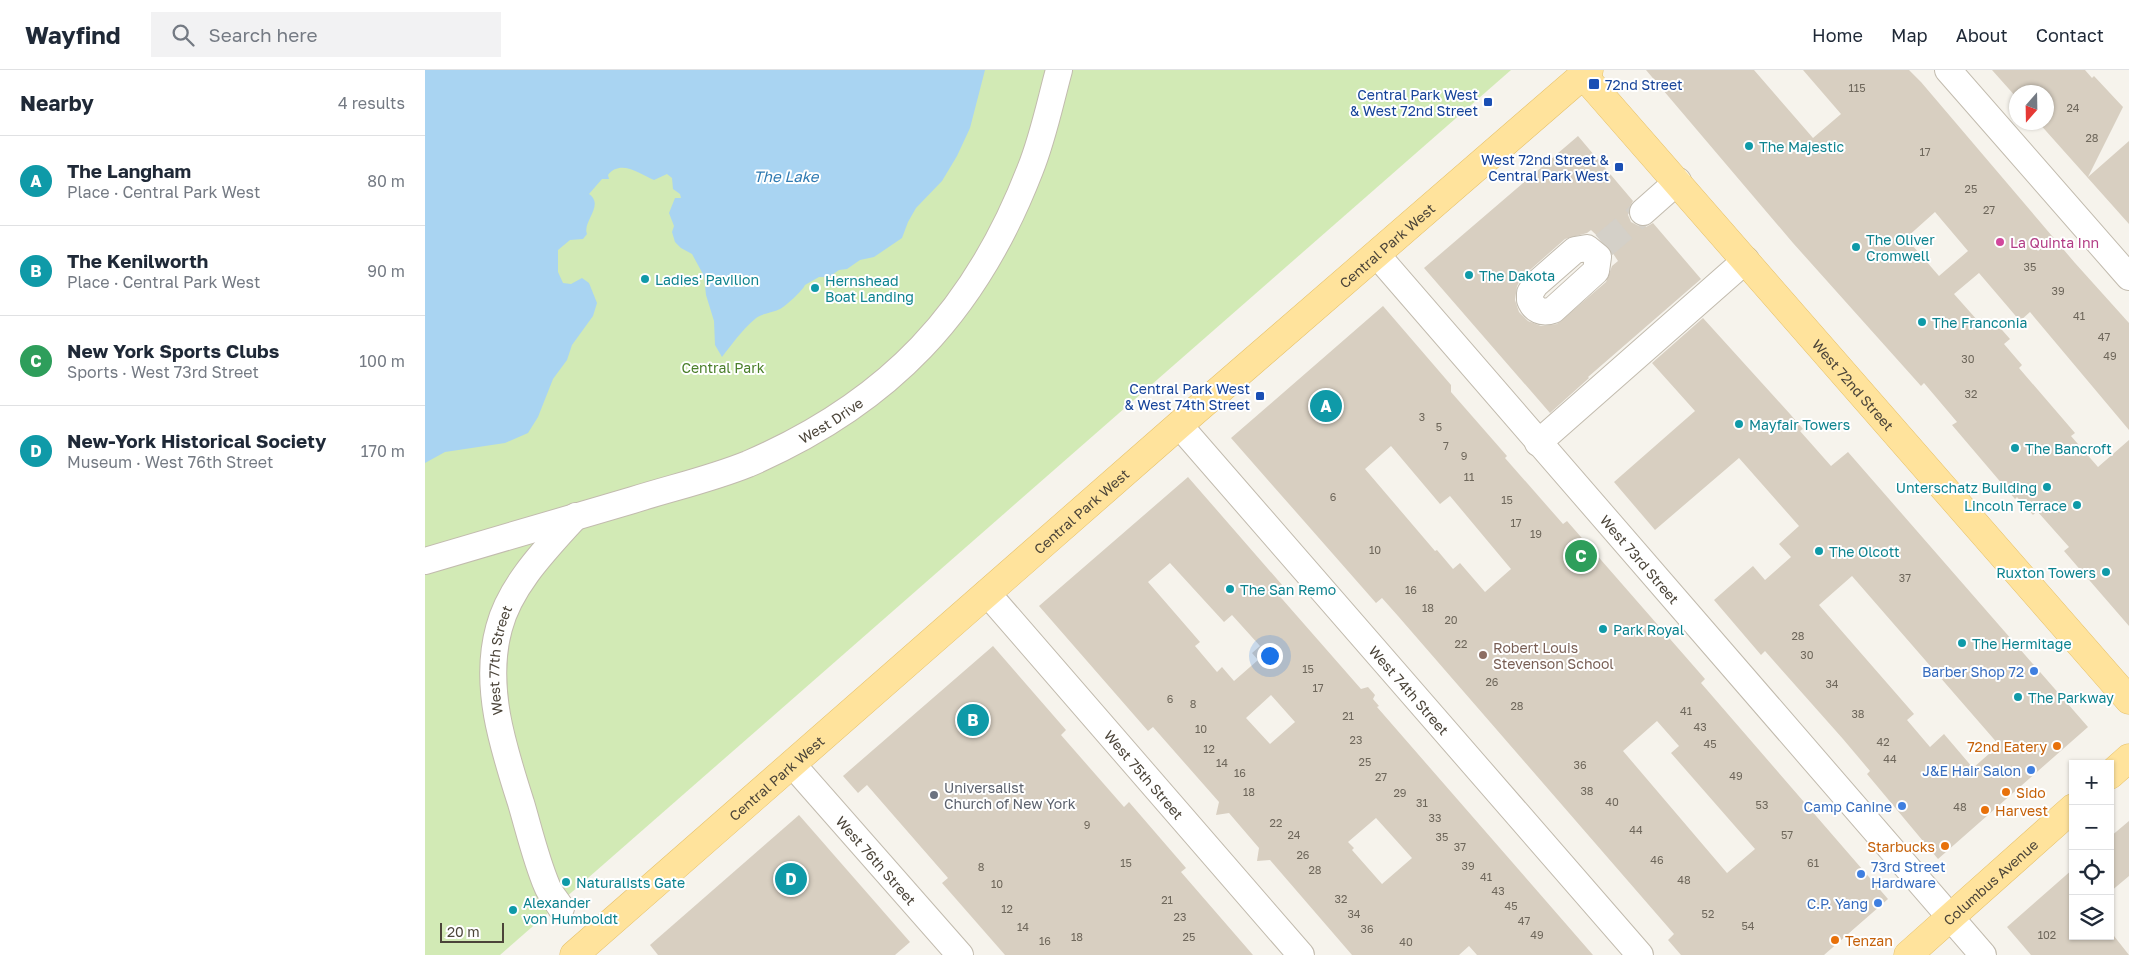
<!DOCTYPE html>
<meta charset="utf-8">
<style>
:root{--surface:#fff;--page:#f2f2f3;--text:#1f2937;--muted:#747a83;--line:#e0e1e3;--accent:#0b8043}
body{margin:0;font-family:"Golos Text",sans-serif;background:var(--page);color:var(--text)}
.controls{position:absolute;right:15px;bottom:15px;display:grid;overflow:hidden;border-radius:0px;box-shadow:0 1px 4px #0004}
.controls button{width:45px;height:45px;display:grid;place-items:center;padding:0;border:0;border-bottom:1px solid var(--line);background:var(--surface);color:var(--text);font:25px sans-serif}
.compass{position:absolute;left:1584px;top:15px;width:45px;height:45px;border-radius:50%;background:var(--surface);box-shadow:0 1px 4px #0004;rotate:200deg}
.scale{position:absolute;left:15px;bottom:12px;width:64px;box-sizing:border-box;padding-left:5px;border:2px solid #4b4439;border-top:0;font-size:14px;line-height:18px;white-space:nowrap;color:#4b4439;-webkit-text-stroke:4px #fff;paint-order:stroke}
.you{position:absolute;left:844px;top:585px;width:18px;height:18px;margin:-12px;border:4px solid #fff;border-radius:50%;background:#1a73e8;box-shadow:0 0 0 8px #1a73e833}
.badge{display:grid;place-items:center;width:32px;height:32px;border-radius:50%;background:var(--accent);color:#fff;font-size:16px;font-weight:700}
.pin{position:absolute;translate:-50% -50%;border:2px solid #fff;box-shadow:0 1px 5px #0006}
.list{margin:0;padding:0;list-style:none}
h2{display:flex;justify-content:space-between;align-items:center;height:65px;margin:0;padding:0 20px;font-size:21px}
h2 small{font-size:16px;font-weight:400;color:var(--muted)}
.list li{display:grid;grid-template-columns:32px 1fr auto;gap:15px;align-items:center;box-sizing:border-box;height:90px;padding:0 20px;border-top:1px solid var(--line)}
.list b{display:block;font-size:19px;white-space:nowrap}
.list p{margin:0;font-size:16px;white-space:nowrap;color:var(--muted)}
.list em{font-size:16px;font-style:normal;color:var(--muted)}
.icon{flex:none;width:28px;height:28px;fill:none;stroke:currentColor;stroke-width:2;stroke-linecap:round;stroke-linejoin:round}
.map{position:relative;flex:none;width:1704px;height:885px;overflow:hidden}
header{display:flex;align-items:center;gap:30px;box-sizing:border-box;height:70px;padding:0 25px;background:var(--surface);border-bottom:1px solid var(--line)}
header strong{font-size:24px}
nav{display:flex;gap:28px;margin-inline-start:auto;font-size:18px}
.search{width:350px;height:45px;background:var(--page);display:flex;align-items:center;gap:12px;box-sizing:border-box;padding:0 18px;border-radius:0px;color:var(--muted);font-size:19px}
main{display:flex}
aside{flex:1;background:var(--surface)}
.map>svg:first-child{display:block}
</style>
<header>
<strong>Wayfind</strong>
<div class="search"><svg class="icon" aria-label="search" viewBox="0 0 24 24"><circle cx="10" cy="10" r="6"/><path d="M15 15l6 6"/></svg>Search here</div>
<nav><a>Home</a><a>Map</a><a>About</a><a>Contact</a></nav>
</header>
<main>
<aside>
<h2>Nearby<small>4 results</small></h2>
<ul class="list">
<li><span class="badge" style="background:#0f9aa8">A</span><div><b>The Langham</b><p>Place · Central Park West</p></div><em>80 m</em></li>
<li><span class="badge" style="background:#0f9aa8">B</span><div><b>The Kenilworth</b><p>Place · Central Park West</p></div><em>90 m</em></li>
<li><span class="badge" style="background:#2e9e5b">C</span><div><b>New York Sports Clubs</b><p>Sports · West 73rd Street</p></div><em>100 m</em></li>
<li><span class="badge" style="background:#0f9aa8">D</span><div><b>New-York Historical Society</b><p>Museum · West 76th Street</p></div><em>170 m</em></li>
</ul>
</aside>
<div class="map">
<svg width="1704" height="885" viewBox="0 0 1704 885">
<rect width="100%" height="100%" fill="#f6f3ec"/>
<path fill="#d2eab5" d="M0 0H1086L75 885H0Z"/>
<path fill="#a9d4f2" d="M0 0H560L545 58 532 86 517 111 491 138 483 152 477 168 449 187 435 190 422 199 414 200 404 207H394L380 215C378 220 360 237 355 239 348 243 336 243 330 249 317 260 307 274 297 287L290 275 289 251 281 225 279 206 267 184 256 178 250 172 247 162 249 156 244 143 250 128H256L255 124 248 119 247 108 242 104 229 110C214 104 196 89 183 105L184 109H177L164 124C180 135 157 152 162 164L158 169 145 170 133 180V202L138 213 146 214 157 208 164 213 172 233 168 246 147 275 142 290 128 309 113 347 103 363 80 373 20 382 0 393Z"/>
<g fill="#d8cfc1" fill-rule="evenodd">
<path d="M1221 0H1329L1388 68 1416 44 1378 0H1484L1496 12 1650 193 1704 253V360L1605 242 1595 251 1554 203 1529 224 1561 260 1570 252 1585 269 1579 274 1597 295 1594 298 1650 363 1646 366 1673 397 1704 370V556L1639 481 1644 477 1612 441 1608 445 1592 427 1590 429 1527 355 1532 352 1499 313 1496 316 1368 173ZM1510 142 1543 181 1514 206 1481 168Z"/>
<path d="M1567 0H1660L1667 8 1669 6 1698 37 1663 107 1704 71V154L1613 52H1622V22H1592V28Z"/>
<path d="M1153 66 1208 131 1204 138 1203 145 1206 152 1214 156 1221 157 1228 153 1276 209 1163 307 1164 308 1125 343 999 198ZM1166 160 1183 176 1193 191 1187 196 1181 212 1132 254 1116 256 1103 251 1094 242 1090 230 1092 216 1097 207 1140 169 1162 163Z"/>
<path d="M958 236 1026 315V322L1082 386 1080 388 1138 454 1142 451 1280 609 1276 613 1463 829 1399 885H1256L1243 870 1249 864 973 546 957 528 951 533 806 368ZM966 376 1015 434 1025 426 1086 499 1060 522 1035 493 1028 499 1012 480 1010 481 940 399ZM1232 651 1254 676 1246 683 1330 779 1302 803 1198 681Z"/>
<path d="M1278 248 1365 344 1378 359 1375 361 1406 396 1423 382 1663 657 1513 789 1442 704 1445 701 1418 669 1340 581 1336 585 1289 530 1328 496 1340 510 1366 487 1354 474 1374 456 1314 388 1230 460 1189 412 1270 341 1227 293ZM1427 506 1574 675 1548 698 1519 664 1505 677 1482 650 1489 644 1394 535Z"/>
<path d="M763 407 858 516 851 522 936 619 943 617 950 625 948 629 954 636 952 637 1168 885H1052L1044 876 1034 885H927L845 790 832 791 834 778 804 743 791 745 794 732 728 657 723 661 614 536ZM745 493 799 552 807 545 835 576 827 583 833 590 809 611 797 597 792 602 770 576 775 572 723 512ZM846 625 870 652 845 674 821 648ZM951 748 987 788 957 814 927 780 929 778 923 772Z"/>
<path d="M568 576 641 660 636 665 699 737 704 732 761 798 756 802 828 885H580L517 813 523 808 442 715 433 723 418 706Z"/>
<path d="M374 745 485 872 470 885H233L225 875Z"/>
<path d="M1704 751V806L1685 822V767Z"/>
<path d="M1648 799V866H1689L1704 885H1606L1582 857Z"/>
</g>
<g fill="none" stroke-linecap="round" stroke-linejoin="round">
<path stroke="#d4d0c8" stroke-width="26" stroke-dasharray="26 13" stroke-linecap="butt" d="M1179 175 1218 142"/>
<defs>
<g id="minor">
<path d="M1523 0 1704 207"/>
<path d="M1218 142 1253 111"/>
<path d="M1162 178 1173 187 1171 201 1128 240C1117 244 1109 240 1105 230V223L1110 215 1150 180Z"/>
<path id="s1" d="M952 185 1558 885"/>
<path id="s2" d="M754 355 1215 885"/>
<path d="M1113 373 1321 190"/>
<path id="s3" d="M0 491C69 471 138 450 208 430 246 418 286 409 323 394 464 333 550 242 605 100 618 68 625 33 634 0"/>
<path id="s4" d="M562 523 876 885"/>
<path id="s5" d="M367 694 535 885"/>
<path id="s6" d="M136 838C132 831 125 824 122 816 111 790 104 760 96 733 78 677 58 616 74 558 85 515 122 478 151 446"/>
</g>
<g id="major">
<path id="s7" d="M1158 5 1704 630"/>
<path d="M1685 705 1704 688"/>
<path id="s8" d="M149 885 754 355 1164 0"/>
<path id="s9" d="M1483 885 1648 738"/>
</g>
</defs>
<use href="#minor" stroke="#c2bbae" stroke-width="28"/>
<use href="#major" stroke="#e6c16a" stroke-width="29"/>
<use href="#minor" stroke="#fff" stroke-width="26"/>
<use href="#major" stroke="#ffe39c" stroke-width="28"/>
</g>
<g fill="#1a4fb4" stroke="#fff" stroke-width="2">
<rect x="1163" y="8" width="12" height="12" rx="2.5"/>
<rect x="1058" y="27" width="10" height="10" rx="2.5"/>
<rect x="1189" y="92" width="10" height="10" rx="2.5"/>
<rect x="830" y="321" width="10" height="10" rx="2.5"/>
</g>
<g fill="#0f9aa8" stroke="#fff" stroke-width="2">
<circle cx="1324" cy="76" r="5"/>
<circle cx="1431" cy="177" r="5"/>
<circle cx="1044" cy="205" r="5"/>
<circle cx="220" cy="209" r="5"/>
<circle cx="390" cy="218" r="5"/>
<circle cx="1497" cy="252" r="5"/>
<circle cx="1314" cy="354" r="5"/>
<circle cx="1590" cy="378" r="5"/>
<circle cx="1622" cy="417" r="5"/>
<circle cx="1652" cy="435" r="5"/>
<circle cx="1394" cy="481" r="5"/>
<circle cx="1681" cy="502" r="5"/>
<circle cx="805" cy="519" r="5"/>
<circle cx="1178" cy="559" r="5"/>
<circle cx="1537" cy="573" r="5"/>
<circle cx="1593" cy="627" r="5"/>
<circle cx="141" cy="812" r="5"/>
<circle cx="88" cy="840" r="5"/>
</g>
<circle fill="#d1479c" stroke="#fff" stroke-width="2" cx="1575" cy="172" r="5"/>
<circle fill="#8d6e63" stroke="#fff" stroke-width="2" cx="1058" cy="585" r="5"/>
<g fill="#3f7fe0" stroke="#fff" stroke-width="2">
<circle cx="1609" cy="601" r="5"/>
<circle cx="1606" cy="700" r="5"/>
<circle cx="1477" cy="736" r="5"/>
<circle cx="1436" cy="804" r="5"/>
<circle cx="1453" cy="833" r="5"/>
</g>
<g fill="#e8710a" stroke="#fff" stroke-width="2">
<circle cx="1632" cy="676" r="5"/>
<circle cx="1581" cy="722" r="5"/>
<circle cx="1560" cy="740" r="5"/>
<circle cx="1520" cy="776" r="5"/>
<circle cx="1410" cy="870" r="5"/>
</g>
<circle fill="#6b7280" stroke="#fff" stroke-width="2" cx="509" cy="725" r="5"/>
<g text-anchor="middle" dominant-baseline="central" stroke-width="4" stroke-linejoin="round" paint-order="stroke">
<g font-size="11" fill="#6e675b">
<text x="1432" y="17">115</text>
<text x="1648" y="37">24</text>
<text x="1667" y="67">28</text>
<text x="1500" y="81">17</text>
<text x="1546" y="118">25</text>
<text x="1564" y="139">27</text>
<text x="1605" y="196">35</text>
<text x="1633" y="220">39</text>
<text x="1654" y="245">41</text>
<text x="1679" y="266">47</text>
<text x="1685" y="285">49</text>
<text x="1543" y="288">30</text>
<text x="1546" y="323">32</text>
<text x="997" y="346">3</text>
<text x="1014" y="356">5</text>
<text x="1021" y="375">7</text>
<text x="1039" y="385">9</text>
<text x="1044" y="406">11</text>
<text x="908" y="426">6</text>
<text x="1082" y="429">15</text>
<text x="1091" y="452">17</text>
<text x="1111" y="463">19</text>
<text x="950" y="479">10</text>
<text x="1480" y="507">37</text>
<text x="986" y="519">16</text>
<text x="1003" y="537">18</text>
<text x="1026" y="549">20</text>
<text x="1373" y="565">28</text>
<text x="1036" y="573">22</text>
<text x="1382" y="584">30</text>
<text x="883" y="598">15</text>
<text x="1067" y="611">26</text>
<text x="1407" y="613">34</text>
<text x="893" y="617">17</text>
<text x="745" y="628">6</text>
<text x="768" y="633">8</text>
<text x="1092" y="635">28</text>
<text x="1261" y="640">41</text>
<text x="1433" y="643">38</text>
<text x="923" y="645">21</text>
<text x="1275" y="656">43</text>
<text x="776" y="658">10</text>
<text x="931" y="669">23</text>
<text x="1458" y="671">42</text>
<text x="1285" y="673">45</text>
<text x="784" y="678">12</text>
<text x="1465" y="688">44</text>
<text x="940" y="691">25</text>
<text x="797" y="692">14</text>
<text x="1155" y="694">36</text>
<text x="815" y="702">16</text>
<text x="1311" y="705">49</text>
<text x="956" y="706">27</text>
<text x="1162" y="720">38</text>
<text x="824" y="721">18</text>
<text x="975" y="722">29</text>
<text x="1187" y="731">40</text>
<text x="997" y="732">31</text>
<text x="1337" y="734">53</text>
<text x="1535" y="736">48</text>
<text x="1010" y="747">33</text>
<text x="851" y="752">22</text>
<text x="662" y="754">9</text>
<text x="1211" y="759">44</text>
<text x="869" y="764">24</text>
<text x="1362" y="764">57</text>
<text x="1017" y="766">35</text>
<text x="1035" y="776">37</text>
<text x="878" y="784">26</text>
<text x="1232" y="789">46</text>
<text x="701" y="792">15</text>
<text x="1388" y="792">61</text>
<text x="1043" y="795">39</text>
<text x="556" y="796">8</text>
<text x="890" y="799">28</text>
<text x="1061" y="806">41</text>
<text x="1259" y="809">48</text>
<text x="572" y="813">10</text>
<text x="1073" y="820">43</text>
<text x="916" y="828">32</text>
<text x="742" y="829">21</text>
<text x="1086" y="835">45</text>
<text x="582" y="838">12</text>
<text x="929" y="843">34</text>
<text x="1283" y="843">52</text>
<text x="755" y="846">23</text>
<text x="1099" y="850">47</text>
<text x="1323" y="855">54</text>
<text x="598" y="856">14</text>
<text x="942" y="858">36</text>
<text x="1112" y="864">49</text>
<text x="1622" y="864">102</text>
<text x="652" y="866">18</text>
<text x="764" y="866">25</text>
<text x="620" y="870">16</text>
<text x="981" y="871">40</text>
</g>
<g font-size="14" fill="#164399" stroke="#fff" text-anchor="end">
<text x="1180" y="14" text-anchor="start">72nd Street</text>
<text x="1053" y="24">Central Park West<tspan x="1053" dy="16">&amp; West 72nd Street</tspan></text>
<text x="1184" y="89">West 72nd Street &amp;<tspan x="1184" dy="16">Central Park West</tspan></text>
<text x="825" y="318">Central Park West<tspan x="825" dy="16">&amp; West 74th Street</tspan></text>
</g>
<g font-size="14" fill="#0d838f" stroke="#fff" text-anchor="start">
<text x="1334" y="76">The Majestic</text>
<text x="1441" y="169">The Oliver<tspan x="1441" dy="16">Cromwell</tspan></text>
<text x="1054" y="205">The Dakota</text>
<text x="230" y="209">Ladies' Pavilion</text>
<text x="400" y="210">Hernshead<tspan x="400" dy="16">Boat Landing</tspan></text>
<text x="1507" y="252">The Franconia</text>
<text x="1324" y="354">Mayfair Towers</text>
<text x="1600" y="378">The Bancroft</text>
<text x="1612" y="417" text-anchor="end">Unterschatz Building</text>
<text x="1642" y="435" text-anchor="end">Lincoln Terrace</text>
<text x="1404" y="481">The Olcott</text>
<text x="1671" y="502" text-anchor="end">Ruxton Towers</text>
<text x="815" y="519">The San Remo</text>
<text x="1188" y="559">Park Royal</text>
<text x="1547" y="573">The Hermitage</text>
<text x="1603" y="627">The Parkway</text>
<text x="151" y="812">Naturalists Gate</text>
<text x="98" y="832">Alexander<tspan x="98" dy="16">von Humboldt</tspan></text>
</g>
<g font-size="14" fill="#b23c85" stroke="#fff" text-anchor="start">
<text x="1585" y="172">La Quinta Inn</text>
</g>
<g font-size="14" fill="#4b4439" stroke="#fff">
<text stroke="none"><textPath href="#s8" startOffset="1079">Central Park West</textPath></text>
<text stroke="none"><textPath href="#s7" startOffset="411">West 72nd Street</textPath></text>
<text stroke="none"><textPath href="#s3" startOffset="431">West Drive</textPath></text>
<text stroke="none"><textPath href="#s8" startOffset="674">Central Park West</textPath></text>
<text stroke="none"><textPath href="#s1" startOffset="402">West 73rd Street</textPath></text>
<text stroke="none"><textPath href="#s6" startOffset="260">West 77th Street</textPath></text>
<text stroke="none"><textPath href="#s2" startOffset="351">West 74th Street</textPath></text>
<text stroke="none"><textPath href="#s4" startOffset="240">West 75th Street</textPath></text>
<text stroke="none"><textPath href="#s8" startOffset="269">Central Park West</textPath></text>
<text stroke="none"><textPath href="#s5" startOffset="128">West 76th Street</textPath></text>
<text stroke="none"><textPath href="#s9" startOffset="110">Columbus Avenue</textPath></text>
</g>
<g font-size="14" fill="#4a7f2a" stroke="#fff">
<text x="298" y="297">Central Park</text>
</g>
<g font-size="14" fill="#785e54" stroke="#fff" text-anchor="start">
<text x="1068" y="577">Robert Louis<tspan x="1068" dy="16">Stevenson School</tspan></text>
</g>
<g font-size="14" fill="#366cbe" stroke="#fff" text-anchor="end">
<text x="1599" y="601">Barber Shop 72</text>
<text x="1596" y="700">J&amp;E Hair Salon</text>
<text x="1467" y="736">Camp Canine</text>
<text x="1446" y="796" text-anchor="start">73rd Street<tspan x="1446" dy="16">Hardware</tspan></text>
<text x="1443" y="833">C.P. Yang</text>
</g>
<g font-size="14" fill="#c56008" stroke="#fff" text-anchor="start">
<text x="1622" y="676" text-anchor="end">72nd Eatery</text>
<text x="1591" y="722">Sido</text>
<text x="1570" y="740">Harvest</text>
<text x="1510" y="776" text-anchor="end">Starbucks</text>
<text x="1420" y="870">Tenzan</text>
</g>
<g font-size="14" fill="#5b616d" stroke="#fff" text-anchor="start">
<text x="519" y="717">Universalist<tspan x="519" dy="16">Church of New York</tspan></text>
</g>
<g font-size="15" font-style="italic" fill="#2e7ab2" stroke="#fff">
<text x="361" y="106">The Lake</text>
</g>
</g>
</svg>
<div class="controls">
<button>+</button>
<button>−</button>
<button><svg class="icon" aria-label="locate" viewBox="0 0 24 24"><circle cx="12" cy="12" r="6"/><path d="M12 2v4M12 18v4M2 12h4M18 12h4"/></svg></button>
<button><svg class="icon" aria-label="layers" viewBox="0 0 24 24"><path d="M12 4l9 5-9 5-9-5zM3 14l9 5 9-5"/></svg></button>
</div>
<svg class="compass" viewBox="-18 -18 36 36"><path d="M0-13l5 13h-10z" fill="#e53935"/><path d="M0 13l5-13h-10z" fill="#747a83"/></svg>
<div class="scale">20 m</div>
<div class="you"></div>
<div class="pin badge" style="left:901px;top:336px;background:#0f9aa8">A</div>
<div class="pin badge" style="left:548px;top:650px;background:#0f9aa8">B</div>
<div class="pin badge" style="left:1156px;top:486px;background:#2e9e5b">C</div>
<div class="pin badge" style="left:366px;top:809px;background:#0f9aa8">D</div>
</div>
</main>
